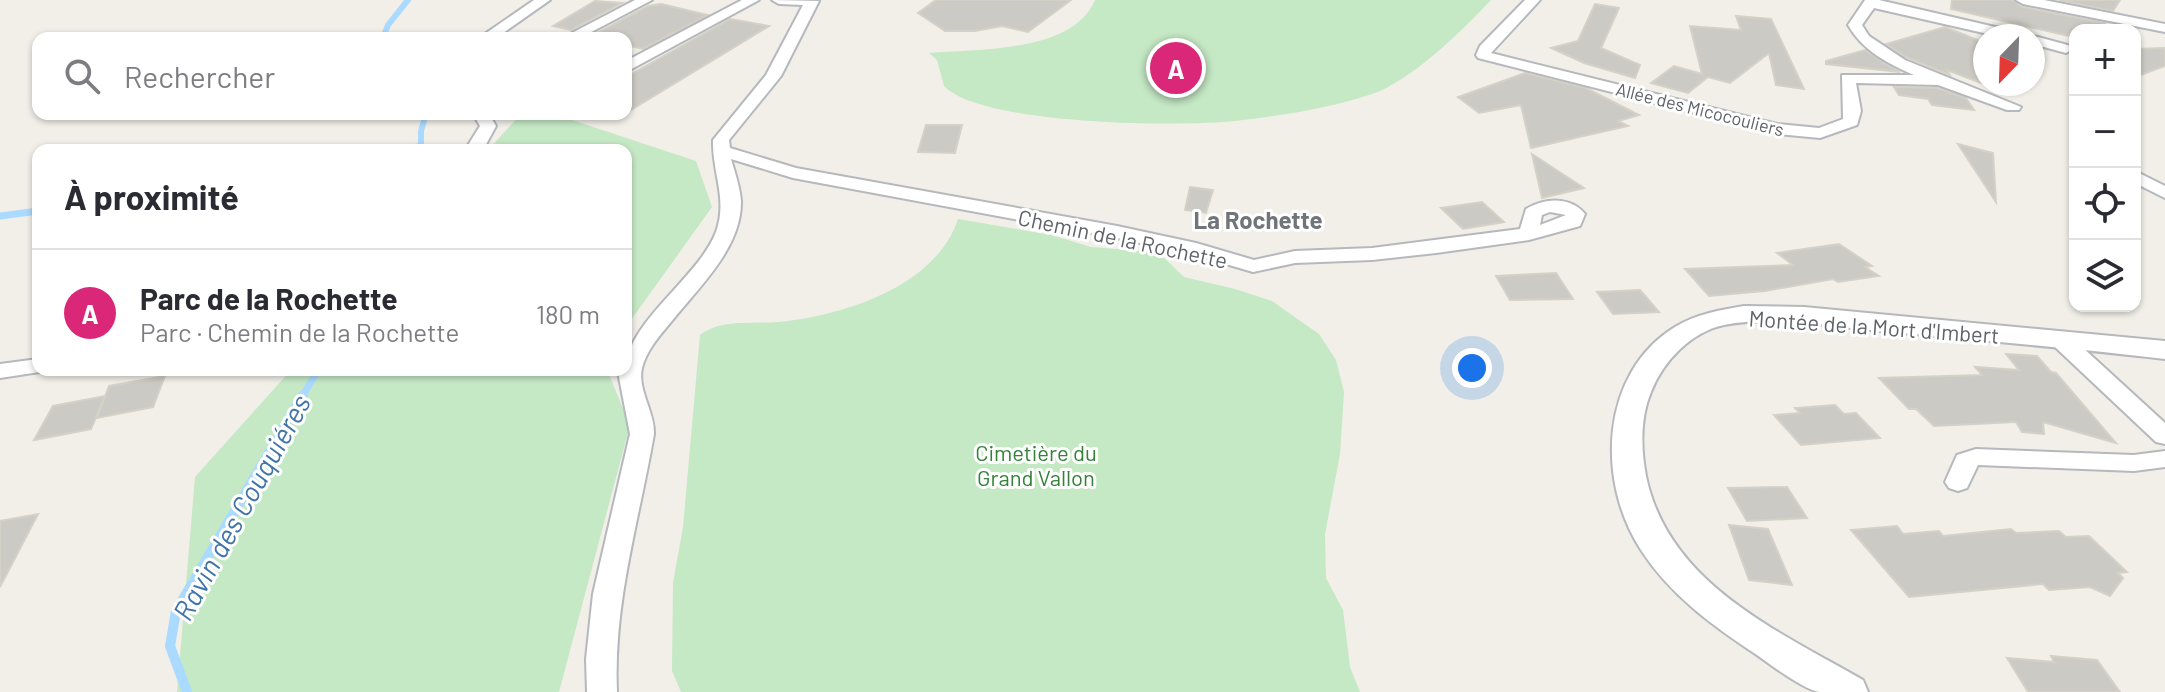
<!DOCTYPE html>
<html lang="fr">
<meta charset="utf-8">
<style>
:root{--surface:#fff;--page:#f7f7f7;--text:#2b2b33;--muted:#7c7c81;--line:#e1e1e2;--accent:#db2777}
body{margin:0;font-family:Barlow,sans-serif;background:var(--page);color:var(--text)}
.controls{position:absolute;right:24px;top:24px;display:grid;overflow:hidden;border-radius:16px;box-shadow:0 2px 6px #0004}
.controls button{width:72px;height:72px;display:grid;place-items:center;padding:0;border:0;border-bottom:2px solid var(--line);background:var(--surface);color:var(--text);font:40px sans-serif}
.compass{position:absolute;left:1973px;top:24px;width:72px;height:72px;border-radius:50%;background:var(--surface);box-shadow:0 2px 6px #0004;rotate:203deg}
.you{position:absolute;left:1472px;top:368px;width:28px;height:28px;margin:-20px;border:6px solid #fff;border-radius:50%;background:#1a73e8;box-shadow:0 0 0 12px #1a73e833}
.badge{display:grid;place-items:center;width:52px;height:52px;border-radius:50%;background:var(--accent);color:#fff;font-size:26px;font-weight:700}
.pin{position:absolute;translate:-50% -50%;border:4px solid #fff;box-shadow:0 2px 8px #0006}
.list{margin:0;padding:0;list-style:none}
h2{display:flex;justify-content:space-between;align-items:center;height:104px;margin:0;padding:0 32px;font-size:34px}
h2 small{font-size:26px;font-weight:400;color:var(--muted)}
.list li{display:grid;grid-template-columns:52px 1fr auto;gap:24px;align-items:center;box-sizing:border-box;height:128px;padding:0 32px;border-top:2px solid var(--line)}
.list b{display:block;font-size:30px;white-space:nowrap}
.list p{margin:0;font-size:26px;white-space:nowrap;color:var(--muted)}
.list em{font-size:26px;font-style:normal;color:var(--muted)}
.icon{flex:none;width:44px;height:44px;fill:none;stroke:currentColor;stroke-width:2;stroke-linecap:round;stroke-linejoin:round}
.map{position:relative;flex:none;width:2165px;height:692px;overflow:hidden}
.search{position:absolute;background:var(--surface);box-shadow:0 2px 6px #0004;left:32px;top:32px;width:600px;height:88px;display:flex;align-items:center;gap:20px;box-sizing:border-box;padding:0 28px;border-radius:16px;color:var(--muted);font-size:30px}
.panel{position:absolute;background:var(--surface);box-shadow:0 2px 6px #0004;left:32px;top:144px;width:600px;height:232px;border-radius:16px}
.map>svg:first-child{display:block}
</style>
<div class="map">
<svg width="2165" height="692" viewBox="0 0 2165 692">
<rect width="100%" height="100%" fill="#f1efe8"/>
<g fill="#c5e8c5">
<path d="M1095 0H1491C1463 30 1411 81 1372 94 1330 108 1280 116 1235 121 1179 127 981 125 944 86L937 60 929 53C978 49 1073 53 1095 0Z"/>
<path d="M521 114H554L696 161 712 207 626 327V150H488Z"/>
<path d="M958 219 1051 235 1091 247 1140 251 1162 256 1184 277 1235 289 1272 301 1319 334 1336 360 1344 392 1340 454 1325 534 1326 578 1343 610 1350 667 1360 692H681L672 671 673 583 683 527 700 335C720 319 753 324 778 322 842 316 936 287 958 219Z"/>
<path d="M291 370H607L630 425 559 692H177L195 477Z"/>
</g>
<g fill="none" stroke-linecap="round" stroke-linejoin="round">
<g stroke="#aadaff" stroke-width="6">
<path d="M383 38 388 25 408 0"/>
<path d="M398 150 421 146"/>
<path d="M421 150V131L426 114"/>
</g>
<g stroke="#aadaff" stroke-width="7">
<path d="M0 216 38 211"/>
<path d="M302 397 318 370"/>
</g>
<path stroke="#aadaff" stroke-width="10" d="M187 692 170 646 176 611 303 395"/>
</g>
<g fill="#cccac5" stroke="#d6d1c6" stroke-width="2">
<path d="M936 0H1071L1028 32 1002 26 975 31H945L918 13Z"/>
<path d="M1952 0H2013L2022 7 2105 23 2101 30H2075V36H2069L1951 9Z"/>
<path d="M2059 0H2120L2113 11Z"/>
<path d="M595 1 622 3 571 30 553 26Z"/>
<path d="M661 4 708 15 643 49 626 45V38L593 35 648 6Z"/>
<path d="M1595 4 1619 8 1601 48 1640 65 1635 78 1584 63 1551 48 1578 41Z"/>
<path d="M1736 16 1771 19 1804 89 1776 85 1769 53 1730 83 1708 77 1688 93 1651 83 1674 66 1702 74 1690 26 1741 30Z"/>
<path d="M730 19 769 26 626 113V77Z"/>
<path d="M1945 27 1985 43V84H2000L1989 86 1947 70 1950 75 1906 57 1886 44Z"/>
<path d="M2165 48V66L2135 77V49Z"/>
<path d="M1865 50 1884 63 1900 72 1826 64V61Z"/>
<path d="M1525 73 1586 88 1639 115 1618 121 1628 126 1531 148 1521 105 1479 113 1458 97Z"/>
<path d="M1894 87 1937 88 1966 98 1974 110 1932 105 1928 99 1899 95Z"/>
<path d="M926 125H962L955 153 918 152Z"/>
<path d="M1958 144 1993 153 1996 202Z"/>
<path d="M1532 154 1584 188 1542 198Z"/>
<path d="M1190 187 1213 190 1206 213 1185 210Z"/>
<path d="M1482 202 1504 222 1463 229 1441 208Z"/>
<path d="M1839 244 1872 266 1865 267 1879 276 1838 282 1833 279 1765 291 1709 296 1685 269 1793 265 1777 253Z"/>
<path d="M1556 273 1573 299 1510 300 1496 276Z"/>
<path d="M1640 290 1659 312 1613 314 1597 292Z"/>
<path d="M2006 354 2037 356 2051 372 2056 373 2116 443 2043 422 2044 434 2022 432 2016 422 1934 426 1916 409H1909L1879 378 1982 375 1975 367 2019 370Z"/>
<path d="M165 376 153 407 97 418 109 386Z"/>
<path d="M105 396 91 429 34 440 53 406Z"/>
<path d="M1835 405 1844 414 1856 413 1880 438 1801 445 1774 415 1800 413 1795 408Z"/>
<path d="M1787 487 1807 518 1747 521 1728 488Z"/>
<path d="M38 514 0 587V521Z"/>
<path d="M1729 525 1768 529 1792 585 1749 580Z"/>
<path d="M1897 526 1903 534 1939 531 1943 536 2011 529 2016 533 2059 531 2066 537 2089 536 2127 572 2118 573 2123 578 2110 596 2090 587 2049 590 2043 584 1909 597 1851 530Z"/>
<path d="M2051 656 2097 660 2120 692H2028L2007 658 2054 662Z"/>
</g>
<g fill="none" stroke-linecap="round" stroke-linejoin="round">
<defs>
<g id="minor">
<path d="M534 0H550L496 38H479Z"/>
<path d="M635 0H652L580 38H570L568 35Z"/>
<path d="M742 0H759L626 72V61Z"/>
<path d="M772 0 819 1 781 76 729 140 730 148 796 168 1117 226 1196 243 1254 260 1295 251 1372 248 1520 229 1526 209C1545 198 1570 196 1585 214L1580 226 1529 240 1436 253 1372 260 1295 263 1253 272 1192 254 1117 238 793 178 731 159C735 173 740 187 741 201 742 248 698 288 671 322 660 335 646 351 642 368 637 390 655 412 654 434 639 521 613 603 617 692H587L586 659 593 594 630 434 618 372 626 370C626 322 698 279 716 232 728 199 712 173 713 140L766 75 803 5 779 4ZM1550 212 1566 215 1540 225 1542 215Z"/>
<path d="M1525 0H1540L1491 53 1777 124 1819 128 1843 119 1842 75H1914C1887 63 1863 51 1848 25L1865 0H1879L2021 33 2023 36H1997L1874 8 1862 25 1869 36 1905 60 2021 107 2019 110H2007L1938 85 1856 83 1861 111 1857 125 1820 138 1777 134 1478 58 1476 55 1480 46Z"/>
<path d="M2016 0H2044L2165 24V32L2023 4Z"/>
<path d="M2032 36 2038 37 2071 46 2073 49 2066 53 2033 44Z"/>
<path d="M473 114H489L496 126 483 150H465L480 126Z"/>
<path d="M2135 171 2165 186V198L2135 183Z"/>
<path d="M2062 334 2070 336 2165 423V444L2156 442 2054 346 2051 341 2054 336Z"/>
<path d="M38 359V370L46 371 0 378V364Z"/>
<path d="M1976 449 2134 455 2165 451V467L2134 471 1978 465 1967 488 1958 491 1949 488 1945 482 1957 455Z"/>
</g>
<path id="tertiary" d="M1744 306 1804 307 2165 341V359C2071 348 1976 340 1881 331 1830 327 1775 315 1724 325 1691 332 1663 361 1651 392 1640 418 1641 449 1646 476 1668 583 1776 630 1863 680L1868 692C1853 692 1835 692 1820 692 1804 690 1771 665 1757 655 1713 626 1670 595 1641 550 1596 481 1600 373 1675 327 1696 314 1720 310 1744 306Z"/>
</defs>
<use href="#minor" stroke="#b5b8bc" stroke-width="4"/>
<use href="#tertiary" stroke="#b5b8bc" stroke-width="4"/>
<use href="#minor" fill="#fff" fill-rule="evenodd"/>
<use href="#tertiary" fill="#fff" fill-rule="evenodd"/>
</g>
<g text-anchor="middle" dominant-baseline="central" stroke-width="6" stroke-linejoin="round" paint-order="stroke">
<g font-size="18" fill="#5f6368" stroke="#fff">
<text transform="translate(1700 109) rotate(14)">Allée des Micocouliers</text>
</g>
<g font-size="22" fill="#5f6368" stroke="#fff">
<text transform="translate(1123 238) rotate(12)">Chemin de la Rochette</text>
<text transform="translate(1874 326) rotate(4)">Montée de la Mort d'Imbert</text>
</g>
<g font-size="22" fill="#348238" stroke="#fff">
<text x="1036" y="452">Cimetière du<tspan x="1036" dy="25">Grand Vallon</tspan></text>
</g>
<g font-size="24" font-weight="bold" fill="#70757a" stroke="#fff">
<text x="1258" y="219">La Rochette</text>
</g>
<g font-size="28" font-style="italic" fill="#4174aa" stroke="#fff">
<text transform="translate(241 507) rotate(-61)">Ravin des Couquiéres</text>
</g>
</g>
</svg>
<div class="controls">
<button>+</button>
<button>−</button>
<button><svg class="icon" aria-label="locate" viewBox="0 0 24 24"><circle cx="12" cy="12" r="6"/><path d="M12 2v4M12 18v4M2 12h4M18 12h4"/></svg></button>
<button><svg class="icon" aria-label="layers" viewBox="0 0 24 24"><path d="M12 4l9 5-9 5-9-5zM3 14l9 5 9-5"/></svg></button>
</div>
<svg class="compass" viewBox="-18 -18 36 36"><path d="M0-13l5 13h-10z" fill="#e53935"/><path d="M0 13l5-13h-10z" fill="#7c7c81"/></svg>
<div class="you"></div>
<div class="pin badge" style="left:1176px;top:68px">A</div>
<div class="search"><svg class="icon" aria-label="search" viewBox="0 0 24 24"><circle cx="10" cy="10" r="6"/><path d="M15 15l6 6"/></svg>Rechercher</div>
<section class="panel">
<h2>À proximité<small></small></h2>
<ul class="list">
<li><span class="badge">A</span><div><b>Parc de la Rochette</b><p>Parc · Chemin de la Rochette</p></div><em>180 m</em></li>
</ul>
</section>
</div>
